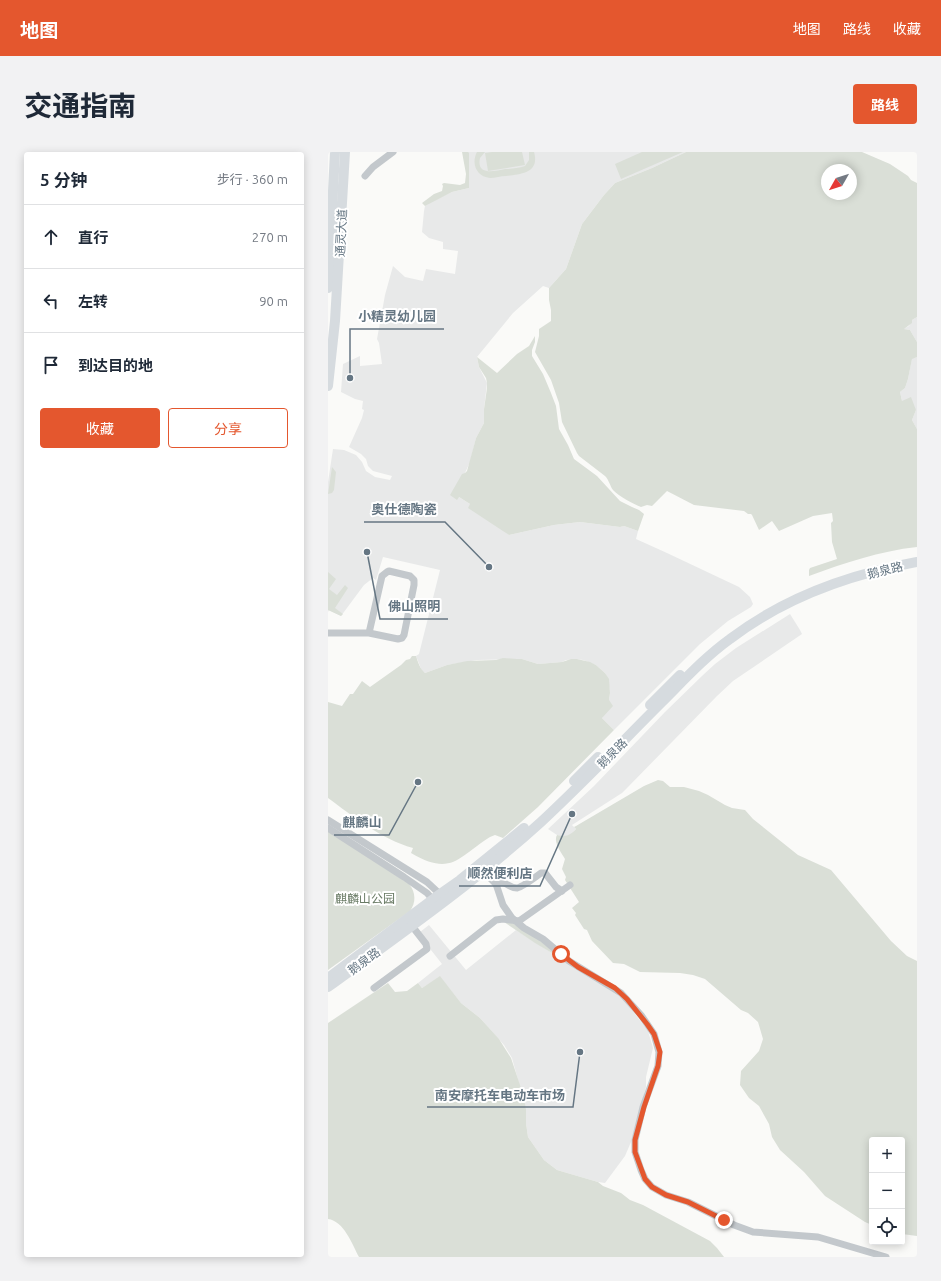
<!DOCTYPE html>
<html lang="zh">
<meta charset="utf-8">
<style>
:root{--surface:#fff;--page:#f2f2f3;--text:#1f2937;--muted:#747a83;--line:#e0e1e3;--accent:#e4572e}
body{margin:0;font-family:Ubuntu,"Noto Sans SC",sans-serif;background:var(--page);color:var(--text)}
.controls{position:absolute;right:12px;bottom:12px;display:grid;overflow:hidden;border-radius:4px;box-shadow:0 2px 10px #0003}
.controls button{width:36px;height:36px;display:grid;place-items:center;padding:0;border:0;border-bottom:1px solid var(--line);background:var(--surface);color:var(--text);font:20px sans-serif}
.compass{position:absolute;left:493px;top:12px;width:36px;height:36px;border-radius:50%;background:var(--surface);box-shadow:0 2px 10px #0003;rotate:231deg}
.stop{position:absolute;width:12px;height:12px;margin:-9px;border:3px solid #e4572e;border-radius:50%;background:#fff}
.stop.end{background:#e4572e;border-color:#fff;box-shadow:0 1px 4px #0008}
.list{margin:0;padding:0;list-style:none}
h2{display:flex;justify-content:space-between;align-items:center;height:52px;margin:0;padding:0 16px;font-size:17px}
h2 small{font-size:13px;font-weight:400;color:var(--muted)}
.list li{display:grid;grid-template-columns:26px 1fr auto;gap:12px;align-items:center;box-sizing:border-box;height:64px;padding:0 16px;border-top:1px solid var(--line)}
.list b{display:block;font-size:15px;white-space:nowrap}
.list em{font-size:13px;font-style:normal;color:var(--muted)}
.actions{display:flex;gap:8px;padding:12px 16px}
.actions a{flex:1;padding:9px 0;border:1px solid var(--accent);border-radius:4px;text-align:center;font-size:14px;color:var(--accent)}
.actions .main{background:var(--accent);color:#fff}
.icon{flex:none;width:22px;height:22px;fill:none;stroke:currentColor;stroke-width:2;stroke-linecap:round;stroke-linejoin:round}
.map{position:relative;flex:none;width:589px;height:1105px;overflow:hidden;border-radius:4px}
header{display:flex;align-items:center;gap:24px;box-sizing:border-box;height:56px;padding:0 20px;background:var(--accent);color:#fff}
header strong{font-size:19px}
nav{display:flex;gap:22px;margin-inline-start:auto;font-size:14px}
.intro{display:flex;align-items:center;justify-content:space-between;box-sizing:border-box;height:96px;padding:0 24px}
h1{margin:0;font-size:28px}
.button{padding:10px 18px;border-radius:4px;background:var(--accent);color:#fff;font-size:14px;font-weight:700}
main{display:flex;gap:24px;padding:0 24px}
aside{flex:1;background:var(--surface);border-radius:4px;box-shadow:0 2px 10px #0003}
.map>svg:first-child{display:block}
</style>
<header>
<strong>地图</strong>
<nav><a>地图</a><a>路线</a><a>收藏</a></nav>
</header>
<div class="intro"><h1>交通指南</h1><a class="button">路线</a></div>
<main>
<aside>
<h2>5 分钟<small>步行 · 360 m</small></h2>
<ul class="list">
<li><svg class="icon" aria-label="ahead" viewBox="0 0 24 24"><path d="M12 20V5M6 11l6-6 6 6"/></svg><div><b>直行</b></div><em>270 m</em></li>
<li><svg class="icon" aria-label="left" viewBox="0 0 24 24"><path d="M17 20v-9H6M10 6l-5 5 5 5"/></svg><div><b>左转</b></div><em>90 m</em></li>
<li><svg class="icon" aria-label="arrive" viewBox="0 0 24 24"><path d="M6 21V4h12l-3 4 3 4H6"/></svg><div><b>到达目的地</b></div></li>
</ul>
<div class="actions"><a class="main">收藏</a><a>分享</a></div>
</aside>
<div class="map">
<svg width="589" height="1105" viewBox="0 0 589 1105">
<rect width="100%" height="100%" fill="#fafaf8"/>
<g fill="#e8e9e9">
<path d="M140 0H358L324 16 287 31 276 43 254 72 238 117 221 136 215 134 185 161 149 205 151 215 159 231 156 257V271L148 286 142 310 137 321 131 345 142 352 181 383 226 373 252 370 292 375 296 374 310 379 308 387 339 401 411 435 422 445 425 452 423 455 400 469 372 492 286 578 274 566 281 548 282 541 280 527 277 521 268 513 255 508 249 507 238 508 234 510 210 512 194 507 149 508 119 513 97 521 94 519 88 504 91 502 112 418 55 405 48 428 45 426 36 433 13 464 1 458 0 460V330L5 297 16 298 28 303 34 310 38 319 47 325 62 328 64 324 45 319 40 314 38 307 33 302 21 295 34 266 36 258 34 257 35 249 27 247 13 240 15 212 32 204V214L54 212 51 191 49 187 57 143 65 114 77 125 95 129 98 117 127 122 130 99 115 97V90L101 86 94 80 96 59 97 54 103 50 124 40 141 36Z"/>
<path d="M589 165V190L582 178 575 177 581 174 584 168Z"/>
<path d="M589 205V277L584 268 588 258 574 249 572 240 577 236 580 227 584 206Z"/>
<path d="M462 462 472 478 474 482 405 529 389 544 300 635 294 641 244 673 248 677 244 682 235 685 229 683 220 677 266 634 337 560 375 523 387 512 408 496Z"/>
<path d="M101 773 138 818 188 778 241 812 281 835 298 850 320 879 325 896 318 925V935L303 990 297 1004 277 1031 270 1030 229 1018 216 1008 200 985 198 971V957L184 906 176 893 152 866 133 851 112 825 94 836 90 831 114 812 103 798 101 793 92 780Z"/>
</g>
<g fill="#dadfd7" fill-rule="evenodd">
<path d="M134 0H140L141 1V36L124 40 97 54 94 51 106 42 114 39 115 34 114 32 116 31 132 33 137 31 138 22Z"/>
<path d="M149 0H157L152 6C148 24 167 19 177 17 184 17 190 16 197 14L201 8V0H206C212 21 193 22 178 24 173 24 167 26 162 26 148 25 143 11 149 0Z"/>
<path d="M164 0H194L197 13 160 19 157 1Z"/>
<path d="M314 0H355L293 27 287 12Z"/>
<path d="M358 0H534L562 12 580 24 583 28 589 31V165L584 168V171L576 177 582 178 589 190V205L584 207 580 227 577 236 572 240 574 249 583 245 588 258 584 268 589 277V395C552 399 516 411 481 424V418L482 416 509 407 504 390 503 371 505 369 504 361 485 364 451 379 444 369 431 378 424 363 423 362H420L416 359 366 353 339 339 324 354 319 353 313 355C306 352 290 344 285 338 282 334 281 328 277 324L251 304 249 301 234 270 231 251 223 228 207 200 211 184V177L223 169V158L221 148V136L238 117 254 72 276 43 287 31 324 16ZM499 18H523V42H499Z"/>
<path d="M207 184V190L204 198V204L215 222 223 241 228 254 231 277 240 293 246 307 269 324 292 349 304 355 311 358 316 362 310 379 296 374 292 375 252 370 226 373 181 383 140 356 142 352 131 345 129 348 122 343 134 322 137 321 139 319 148 286 156 271V257L159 236V231L158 226 151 215 149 205 169 221 189 202 201 194Z"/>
<path d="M4 315 8 320 6 338 4 341 0 342Z"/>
<path d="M0 420 8 427 1 437 9 443 17 433 20 436 7 456 15 462 13 464 0 458Z"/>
<path d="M84 504H88C90 510 92 517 97 521L119 513 139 509 168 508 175 506 189 507H194L210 512 234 510 243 507H249L262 510 268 513 277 521 281 527 282 541 281 548 285 554 274 566 286 578 210 655 175 686 167 683 162 685C130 705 124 725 83 701L85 696C53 687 26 665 0 646V550L14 554 22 542H25L34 529 42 535 73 513 78 508 82 507Z"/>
<path d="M330 628 335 629 342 635H356L371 639 380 643 397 653 404 656 417 658 425 667 470 703 503 718 563 789 579 804 589 809V1084L574 1082V988H544V1073L537 1070 497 1044 476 1020 452 998 444 985 441 972 431 954 421 946 412 933 413 919 431 899 435 887 430 870 420 861 413 858 377 827 365 823 352 821 312 820 296 812 285 811 264 789 259 778 256 777 247 763 248 761 244 756 251 750 237 728 238 725 234 717 237 707C233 700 225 690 229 683 237 685 242 684 248 677L246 675 248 674 316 634Z"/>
<path d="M0 679 81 732C88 740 88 751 82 759L0 818Z"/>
<path d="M176 770 184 771 209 786 234 807 207 791Z"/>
<path d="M112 824 133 851 152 866 171 887 183 906 195 942 198 957V971L200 985 216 1008 229 1018 270 1030 275 1034 293 1041 302 1048 315 1053 382 1089 389 1096 396 1105H31C24 1092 16 1069 0 1067V871L60 831 67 840 79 839 90 831 94 836Z"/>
</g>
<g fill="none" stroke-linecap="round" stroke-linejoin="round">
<g stroke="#c3c8cc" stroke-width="7">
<path d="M37 24 45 15 65 0"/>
<path d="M0 481H41L70 487 74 486 76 483 86 433V428L82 424 61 419 59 420 54 424 41 481"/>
<path d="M0 668 99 730 114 744"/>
<path d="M0 676 76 725 99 741 108 751"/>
<path d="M155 719 168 732 175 753 184 766 196 776 215 787 241 809 293 841 313 863 326 882 331 900 330 914 315 955 307 988V1000L313 1018 317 1027 324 1035 338 1043 360 1050 406 1073 425 1080 490 1085 558 1105"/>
<path d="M168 732C177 727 180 736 189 736 194 735 209 724 213 721H217L228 735 234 739"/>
<path d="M122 804 168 768 175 767 191 769 242 733"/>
<path d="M46 836 99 797 98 792 84 774"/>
</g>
<g stroke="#d6dbdf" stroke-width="10">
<path d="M0 136 7 0"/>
<path d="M0 234 7 169 17 0"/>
<path d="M322 553 352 523"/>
<path d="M246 629 270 605"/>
<path d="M0 826 112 742 132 728 196 676"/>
<path d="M0 835C73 782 147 730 213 670 255 631 294 590 334 550 356 528 377 505 402 487 456 446 523 422 589 410"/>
</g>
</g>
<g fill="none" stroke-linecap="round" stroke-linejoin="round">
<path stroke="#e4572e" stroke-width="5" d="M233 802 250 815 287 836 299 847 319 872 326 882 332 900 330 914 316 955 307 988V1000L317 1027 324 1035 338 1043 360 1050 396 1068"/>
</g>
<g text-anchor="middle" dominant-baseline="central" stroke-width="4" stroke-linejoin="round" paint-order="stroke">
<g font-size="12" fill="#657683" stroke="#fff">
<text transform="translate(13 81) rotate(-87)">通灵大道</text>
<text transform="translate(557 418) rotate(-14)">鹅泉路</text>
<text transform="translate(284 601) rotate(-45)">鹅泉路</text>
<text transform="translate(36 809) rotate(-36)">鹅泉路</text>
</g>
<g font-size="12" fill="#687a64" stroke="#fff">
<text x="37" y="746">麒麟山公园</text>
</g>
</g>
<path fill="none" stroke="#657683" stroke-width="1.5" d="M22 226L22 177H116M161 415L117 370H36M39 400L52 467H120M90 630L61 683H6M244 662L212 734H131M252 900L245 955H99"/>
<g fill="#657683" stroke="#fff" stroke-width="1.5">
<circle cx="22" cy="226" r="4"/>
<circle cx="161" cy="415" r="4"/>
<circle cx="39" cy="400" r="4"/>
<circle cx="90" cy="630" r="4"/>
<circle cx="244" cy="662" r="4"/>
<circle cx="252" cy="900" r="4"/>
</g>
<g font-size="13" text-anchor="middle" font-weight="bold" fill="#657683" stroke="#fff" stroke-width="4" stroke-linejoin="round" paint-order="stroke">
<text x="69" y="169">小精灵幼儿园</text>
<text x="76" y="362">奥仕德陶瓷</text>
<text x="86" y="459">佛山照明</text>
<text x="34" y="675">麒麟山</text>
<text x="172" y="726">顺然便利店</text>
<text x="172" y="948">南安摩托车电动车市场</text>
</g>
</svg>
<div class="controls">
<button>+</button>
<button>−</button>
<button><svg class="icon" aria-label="locate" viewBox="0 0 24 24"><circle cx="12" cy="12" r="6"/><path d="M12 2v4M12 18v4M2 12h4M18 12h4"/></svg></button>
</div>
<svg class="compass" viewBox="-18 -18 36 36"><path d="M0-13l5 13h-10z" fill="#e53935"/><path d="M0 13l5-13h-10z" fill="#747a83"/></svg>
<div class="stop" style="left:233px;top:802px"></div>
<div class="stop end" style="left:396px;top:1068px"></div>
</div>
</main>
